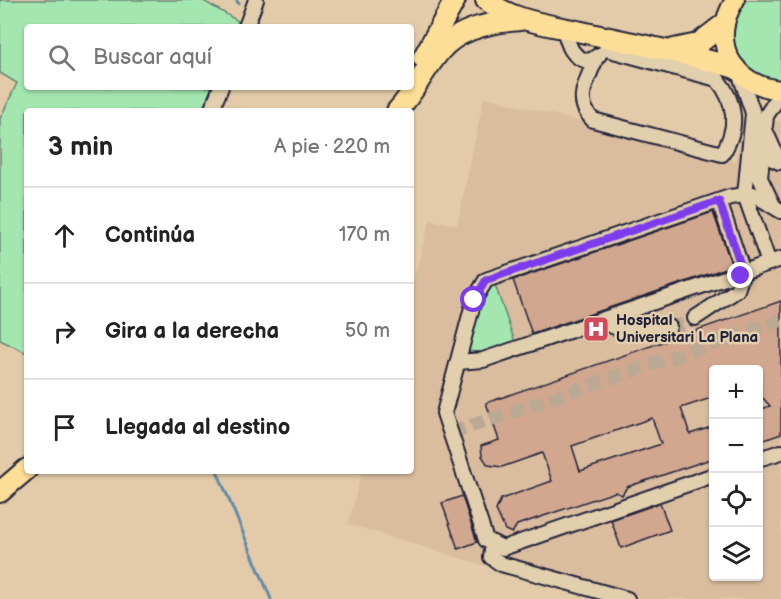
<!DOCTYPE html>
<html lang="es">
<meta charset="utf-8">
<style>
:root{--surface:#fff;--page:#f6f6f6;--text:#222;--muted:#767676;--line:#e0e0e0}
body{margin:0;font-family:"Balsamiq Sans",sans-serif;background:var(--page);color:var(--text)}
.controls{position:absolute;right:18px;bottom:18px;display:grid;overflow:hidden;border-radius:6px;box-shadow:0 2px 4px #0004}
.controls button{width:54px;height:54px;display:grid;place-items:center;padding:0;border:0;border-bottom:2px solid var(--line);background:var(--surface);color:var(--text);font:30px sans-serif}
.stop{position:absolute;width:18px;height:18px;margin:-14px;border:4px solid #7c3aed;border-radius:50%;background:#fff}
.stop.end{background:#7c3aed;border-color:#fff;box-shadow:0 2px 6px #0008}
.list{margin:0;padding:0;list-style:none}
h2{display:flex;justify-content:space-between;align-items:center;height:78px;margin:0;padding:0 24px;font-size:26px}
h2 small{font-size:20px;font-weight:400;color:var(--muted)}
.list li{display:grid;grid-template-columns:39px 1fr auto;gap:18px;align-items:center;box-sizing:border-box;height:96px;padding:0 24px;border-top:2px solid var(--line)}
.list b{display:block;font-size:22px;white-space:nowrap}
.list em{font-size:20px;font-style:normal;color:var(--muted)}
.icon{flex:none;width:33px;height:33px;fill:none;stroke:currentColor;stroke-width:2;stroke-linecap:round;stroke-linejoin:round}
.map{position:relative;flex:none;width:781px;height:599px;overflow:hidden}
.search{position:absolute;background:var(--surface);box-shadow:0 2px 4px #0004;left:24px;top:24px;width:390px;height:66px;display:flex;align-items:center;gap:15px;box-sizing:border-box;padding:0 21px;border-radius:6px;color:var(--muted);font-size:22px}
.panel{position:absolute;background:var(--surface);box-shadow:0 2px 4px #0004;left:24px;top:108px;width:390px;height:366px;border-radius:6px}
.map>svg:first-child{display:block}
</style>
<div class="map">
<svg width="781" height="599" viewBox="0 0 781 599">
<rect width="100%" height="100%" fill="#e3cba9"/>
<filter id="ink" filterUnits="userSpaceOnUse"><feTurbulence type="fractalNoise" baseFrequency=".0167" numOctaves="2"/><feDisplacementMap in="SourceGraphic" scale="12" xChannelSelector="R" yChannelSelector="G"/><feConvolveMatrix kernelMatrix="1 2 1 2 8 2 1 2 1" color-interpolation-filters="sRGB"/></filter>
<g filter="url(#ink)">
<path fill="#dabd9f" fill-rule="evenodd" d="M484 97 735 161 746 116 781 122V599H594L348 524 362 471H411V289L430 220 457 225ZM714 370H758V576H714Z"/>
<g fill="#a4e6b0" stroke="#638476" stroke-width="1.5">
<path d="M0 0H202L238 21 236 27H27V87H212L202 111H27V353L0 340V119L17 83 0 73Z"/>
<path d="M743 0H781V84L748 72 732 49 729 34Z"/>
<path d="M494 282 516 345 485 353 469 351 465 347 485 286Z"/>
</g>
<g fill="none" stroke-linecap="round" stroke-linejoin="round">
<g stroke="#648aa8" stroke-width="3">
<path d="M236 0 239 4"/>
<path d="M217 471 271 599"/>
</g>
</g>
<g fill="#d2a78f" stroke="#22223b" stroke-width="1.5" fill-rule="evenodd">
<path d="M713 212 732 266 532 334 513 280Z"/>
<path d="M781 301V434L759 442V410L770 406 761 396 759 369H714V397L681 408 690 434 714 426V458L627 487 622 495 615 492 517 525 512 533 505 530 496 510 501 499 552 481 542 453 502 467 488 465 482 456 481 446 499 440 486 403ZM652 418 661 444 580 471 572 446Z"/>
<path d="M462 496 477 542 458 549 442 503Z"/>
<path d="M660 503 670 530 621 548 611 520Z"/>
</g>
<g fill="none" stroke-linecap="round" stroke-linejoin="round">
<g stroke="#bca993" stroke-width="14" stroke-dasharray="14 7" stroke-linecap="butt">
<path d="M669 327 683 325 695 318"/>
<path d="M451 433 781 320"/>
</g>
<defs>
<g id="minor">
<path d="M246 27 256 0"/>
<path d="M564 28C568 44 571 59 590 61L599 55"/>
<path d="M596 58C587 82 573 100 593 120L722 154C739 128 736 102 717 79L606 49"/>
<path d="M739 72 753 113 745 195 769 263"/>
<path d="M211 111 221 87"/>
<path d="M758 147 762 154 779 162 766 132"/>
<path d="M773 205 760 178 766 116 781 93"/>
<path d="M695 318 737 290 743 272 719 201"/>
<path d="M600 321 625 331 669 327"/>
<path d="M458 362 483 360 781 259"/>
<path d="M758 459 781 452"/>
<path d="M714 475 503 548 486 540 444 413 474 300 486 280 730 197 753 194 781 211"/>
<path d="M493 543 491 557 501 564 627 599"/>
</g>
<path id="major" d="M735 0C708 42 733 86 781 90"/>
<g id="highway">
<path d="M486 0C513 22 553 25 586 33 636 44 686 53 735 68"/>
<path d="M674 49 698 44 724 24"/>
<path d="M423 58 455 0"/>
<path d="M397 111C414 93 424 70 440 51 459 28 492 22 520 20"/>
<path d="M0 492 27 469"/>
</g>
</defs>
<use href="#minor" stroke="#22223b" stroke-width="18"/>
<use href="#major" stroke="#22223b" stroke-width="22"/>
<use href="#highway" stroke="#22223b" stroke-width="24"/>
<use href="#minor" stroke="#e1cfad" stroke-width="14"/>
<use href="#major" stroke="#fcde96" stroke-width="18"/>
<use href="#highway" stroke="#fcde96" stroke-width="20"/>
</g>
</g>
<g fill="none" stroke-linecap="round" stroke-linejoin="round" filter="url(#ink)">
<path stroke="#7c3aed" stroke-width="8" d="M474 300 486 280 719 201 743 272 741 276"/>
</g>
<defs>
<symbol id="hospital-square" viewBox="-11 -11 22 22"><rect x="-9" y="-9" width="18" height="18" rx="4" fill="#d1495b" stroke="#e1cfad"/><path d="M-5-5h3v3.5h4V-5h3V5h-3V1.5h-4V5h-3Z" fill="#fff"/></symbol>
</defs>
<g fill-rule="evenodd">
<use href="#hospital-square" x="581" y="314" width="30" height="30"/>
</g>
<g text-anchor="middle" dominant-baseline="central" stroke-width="5" stroke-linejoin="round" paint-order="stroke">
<g font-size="15" font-weight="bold" fill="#22223b" stroke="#e1cfad" text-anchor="start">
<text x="616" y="320">Hospital<tspan x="616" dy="17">Universitari La Plana</tspan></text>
</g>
</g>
</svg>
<div class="controls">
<button>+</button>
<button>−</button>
<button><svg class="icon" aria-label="locate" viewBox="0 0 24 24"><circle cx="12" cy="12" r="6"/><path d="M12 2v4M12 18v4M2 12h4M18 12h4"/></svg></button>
<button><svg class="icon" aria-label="layers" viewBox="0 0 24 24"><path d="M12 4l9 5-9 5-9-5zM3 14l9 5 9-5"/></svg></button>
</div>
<div class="stop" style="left:474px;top:300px"></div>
<div class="stop end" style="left:741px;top:276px"></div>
<div class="search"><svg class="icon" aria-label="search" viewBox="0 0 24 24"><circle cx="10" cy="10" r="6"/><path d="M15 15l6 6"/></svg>Buscar aquí</div>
<section class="panel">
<h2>3 min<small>A pie · 220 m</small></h2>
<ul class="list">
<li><svg class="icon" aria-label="ahead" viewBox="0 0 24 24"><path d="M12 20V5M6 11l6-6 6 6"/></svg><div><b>Continúa</b></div><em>170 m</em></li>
<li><svg class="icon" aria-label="right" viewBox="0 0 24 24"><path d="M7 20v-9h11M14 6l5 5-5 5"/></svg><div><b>Gira a la derecha</b></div><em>50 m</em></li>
<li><svg class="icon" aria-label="arrive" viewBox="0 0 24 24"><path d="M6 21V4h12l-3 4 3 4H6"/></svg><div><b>Llegada al destino</b></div></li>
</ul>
</section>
</div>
